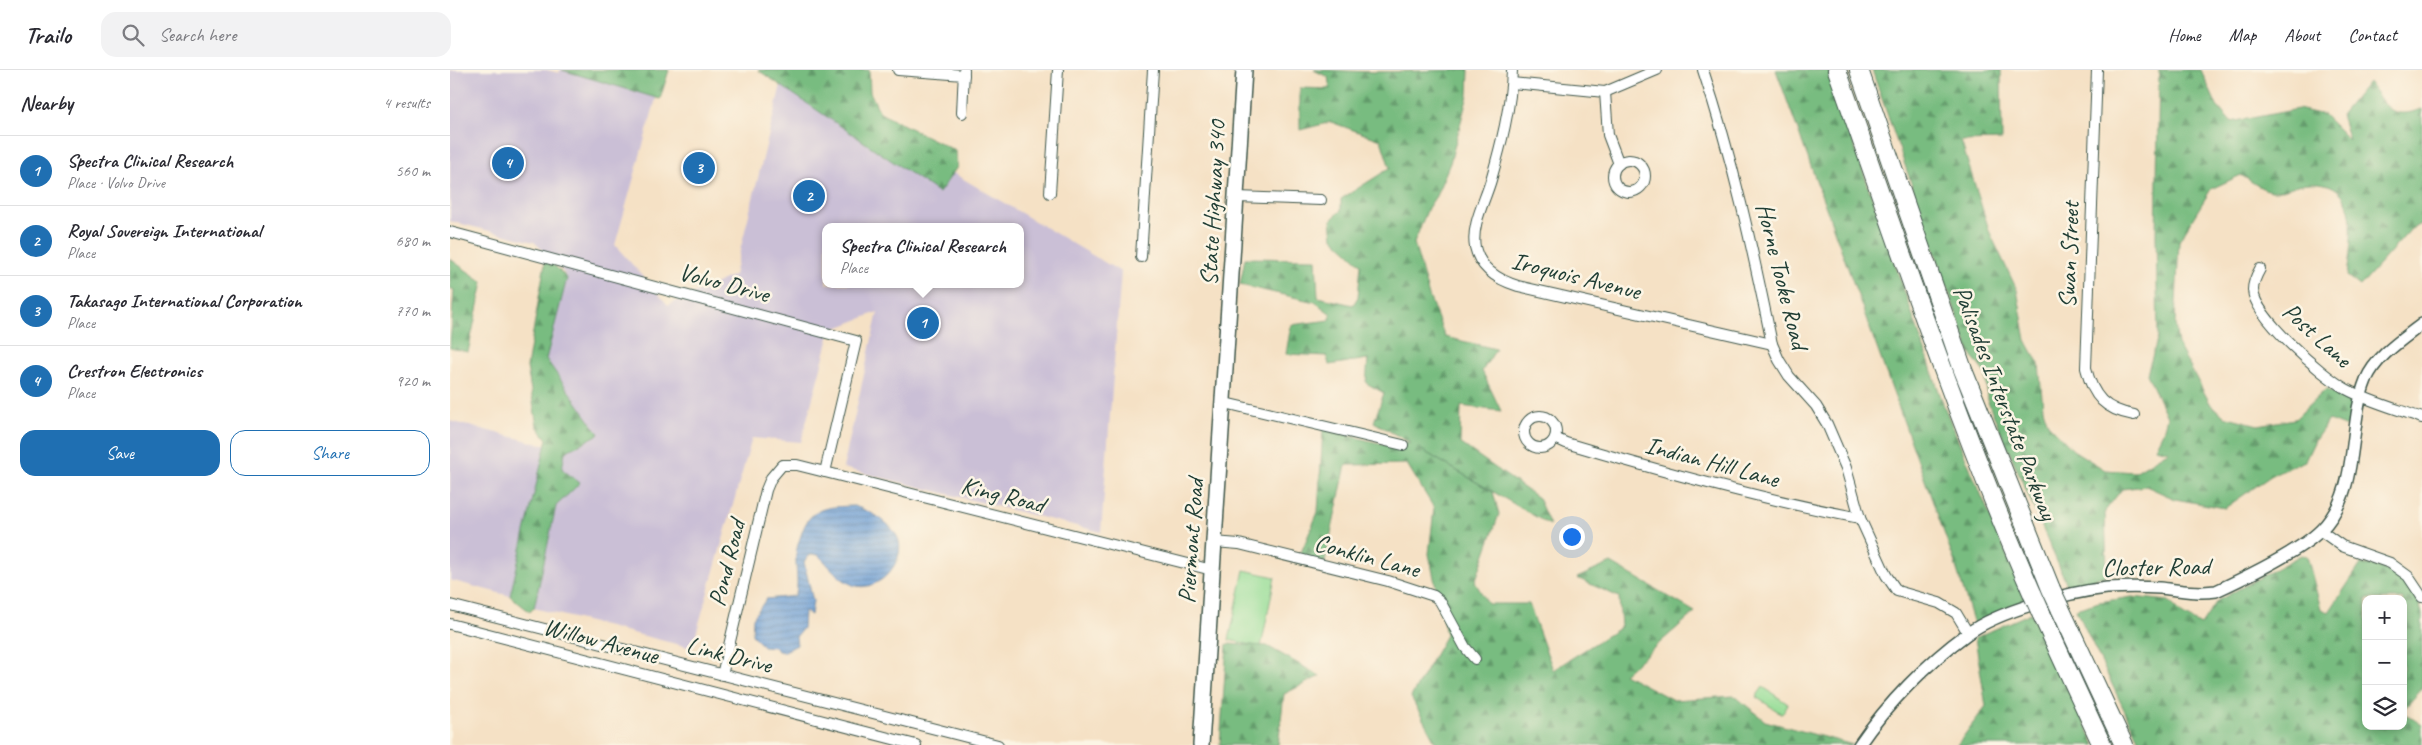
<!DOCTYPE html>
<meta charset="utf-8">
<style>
:root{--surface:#fff;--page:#f2f2f3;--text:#2b2b33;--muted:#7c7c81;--line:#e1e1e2;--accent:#1f6fb2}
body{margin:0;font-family:Caveat,sans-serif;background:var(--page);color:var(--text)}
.controls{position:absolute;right:15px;bottom:15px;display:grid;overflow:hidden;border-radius:10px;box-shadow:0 2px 8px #0003}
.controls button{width:45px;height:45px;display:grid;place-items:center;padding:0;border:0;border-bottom:1px solid var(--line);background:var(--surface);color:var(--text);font:25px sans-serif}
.you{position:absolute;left:1121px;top:466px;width:18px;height:18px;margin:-12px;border:4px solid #fff;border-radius:50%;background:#1a73e8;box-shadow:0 0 0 8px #1a73e833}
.badge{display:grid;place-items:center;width:32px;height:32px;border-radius:50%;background:var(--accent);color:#fff;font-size:16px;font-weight:700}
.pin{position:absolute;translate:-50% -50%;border:2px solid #fff;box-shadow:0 1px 5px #0006}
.popup{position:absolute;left:372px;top:153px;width:202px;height:65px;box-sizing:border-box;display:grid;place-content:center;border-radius:10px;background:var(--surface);filter:drop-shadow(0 1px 4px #0005);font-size:16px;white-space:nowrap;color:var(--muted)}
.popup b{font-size:19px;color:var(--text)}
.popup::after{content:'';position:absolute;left:50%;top:100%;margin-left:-10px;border:10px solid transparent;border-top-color:var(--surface)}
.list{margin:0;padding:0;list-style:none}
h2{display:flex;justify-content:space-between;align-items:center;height:65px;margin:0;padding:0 20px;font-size:21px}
h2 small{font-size:16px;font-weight:400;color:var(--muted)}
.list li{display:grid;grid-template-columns:32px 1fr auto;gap:15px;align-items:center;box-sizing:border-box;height:70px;padding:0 20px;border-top:1px solid var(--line)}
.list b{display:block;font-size:19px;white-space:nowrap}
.list p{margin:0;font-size:16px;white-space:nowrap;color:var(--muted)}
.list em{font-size:16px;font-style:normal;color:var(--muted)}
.actions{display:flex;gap:10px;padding:15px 20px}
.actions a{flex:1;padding:11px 0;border:1px solid var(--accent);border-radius:15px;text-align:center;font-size:18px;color:var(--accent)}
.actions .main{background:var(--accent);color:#fff}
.icon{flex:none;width:28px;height:28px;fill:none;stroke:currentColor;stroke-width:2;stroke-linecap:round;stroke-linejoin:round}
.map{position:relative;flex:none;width:1972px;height:675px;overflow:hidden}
header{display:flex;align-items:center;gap:30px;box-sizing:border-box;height:70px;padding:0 25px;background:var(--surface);border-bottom:1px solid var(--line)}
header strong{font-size:24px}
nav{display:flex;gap:28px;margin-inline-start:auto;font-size:18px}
.search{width:350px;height:45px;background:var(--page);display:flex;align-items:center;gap:12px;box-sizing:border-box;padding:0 18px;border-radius:15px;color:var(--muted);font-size:19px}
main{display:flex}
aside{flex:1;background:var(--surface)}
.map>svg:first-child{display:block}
</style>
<header>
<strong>Trailo</strong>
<div class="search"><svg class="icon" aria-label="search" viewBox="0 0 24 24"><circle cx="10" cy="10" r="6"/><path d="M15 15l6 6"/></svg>Search here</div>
<nav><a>Home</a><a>Map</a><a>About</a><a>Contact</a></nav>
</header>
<main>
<aside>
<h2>Nearby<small>4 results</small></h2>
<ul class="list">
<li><span class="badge">1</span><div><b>Spectra Clinical Research</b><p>Place · Volvo Drive</p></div><em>560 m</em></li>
<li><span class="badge">2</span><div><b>Royal Sovereign International</b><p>Place</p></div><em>680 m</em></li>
<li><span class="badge">3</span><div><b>Takasago International Corporation</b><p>Place</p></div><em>770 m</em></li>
<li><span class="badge">4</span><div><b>Crestron Electronics</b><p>Place</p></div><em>920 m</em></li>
</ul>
<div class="actions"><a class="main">Save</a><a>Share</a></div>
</aside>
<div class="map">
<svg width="1972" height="675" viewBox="0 0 1972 675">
<defs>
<pattern id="forest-firs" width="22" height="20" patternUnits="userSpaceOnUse" patternTransform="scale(1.25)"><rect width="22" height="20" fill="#78bc80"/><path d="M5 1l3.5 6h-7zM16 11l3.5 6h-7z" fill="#629a6a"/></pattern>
<pattern id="water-rules" width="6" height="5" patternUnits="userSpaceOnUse" patternTransform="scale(1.25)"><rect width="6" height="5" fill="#6a9cd4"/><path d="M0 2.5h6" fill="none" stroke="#5780ad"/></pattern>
</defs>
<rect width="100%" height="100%" fill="#fcf5e5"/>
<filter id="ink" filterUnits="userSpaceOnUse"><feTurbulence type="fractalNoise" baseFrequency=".02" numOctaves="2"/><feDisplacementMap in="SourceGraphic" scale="10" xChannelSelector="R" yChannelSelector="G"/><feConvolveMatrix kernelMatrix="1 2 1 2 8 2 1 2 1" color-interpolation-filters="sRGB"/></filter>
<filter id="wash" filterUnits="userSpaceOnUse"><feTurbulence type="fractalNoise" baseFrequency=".0096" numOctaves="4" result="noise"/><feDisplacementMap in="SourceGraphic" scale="20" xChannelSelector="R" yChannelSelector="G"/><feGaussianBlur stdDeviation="1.12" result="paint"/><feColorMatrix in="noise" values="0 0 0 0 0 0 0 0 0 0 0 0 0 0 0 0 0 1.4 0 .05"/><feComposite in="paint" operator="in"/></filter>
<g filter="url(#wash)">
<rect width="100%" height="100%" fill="#f5e1c5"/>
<g fill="#cabfd6" fill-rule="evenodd">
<path d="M0 0H97L109 3 110 0H214L165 175 218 235 284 205 334 3 671 202 651 462 393 398 428 242 381 260 351 372 302 368 242 578 84 538 106 436 129 413 112 399 115 382 149 364 96 289 117 208 108 194 84 172 0 151ZM376 157H570V214H376Z"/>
<path d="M0 351 98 376 60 526 0 510Z"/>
</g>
<g fill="#96dd97" stroke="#5a8d66">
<path d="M794 500 825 507 811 577 779 570Z"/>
<path d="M1313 617 1338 634 1332 644 1306 627Z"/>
</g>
<g fill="url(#forest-firs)" stroke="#4c7c5a">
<path d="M112 0H219L210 29Z"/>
<path d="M308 0H419L420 22 430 43 506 81 507 97 489 123Z"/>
<path d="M864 0 926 2 1019 0 1018 25 1000 93 986 126 978 138 964 173 979 226 995 267 1046 279 1032 301 1051 341 1011 336 1010 373 1088 428 1100 455 970 379 1043 422 1049 444 1025 512 1038 534H1079L1103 600 1171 557 1169 527 1127 508 1161 493 1245 542 1174 604 1223 630 1285 626 1315 651 1403 675H987L961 627 996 565 979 484 984 438 957 394 896 395 874 496 848 490 868 442 873 359 940 376 960 373 924 352 934 323 916 313 918 289 879 295 877 286 836 284 841 255 880 250 881 244 865 232 790 215 795 188 866 189 868 227 903 235 908 227 911 194 883 168 881 150 891 140V129L940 98 931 70 881 52 850 60V18L880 19 878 7Z"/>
<path d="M1326 0H1378L1494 336 1575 529 1524 554 1504 490Z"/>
<path d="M1422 0H1551L1552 70 1511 71 1540 163 1567 220 1576 270 1589 294 1593 339 1598 354 1623 380 1655 400 1685 402 1719 381 1705 378 1713 362 1717 347 1697 304 1708 267 1706 165 1709 0H1751L1767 36 1781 52 1848 39 1874 45 1899 70 1891 45 1918 12C1936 35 1939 51 1972 39V154L1961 159 1910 216 1897 206C1901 172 1914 109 1859 113 1847 113 1834 122 1822 121 1810 119 1801 111 1791 105L1761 119 1729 171 1725 254 1728 275 1761 335 1774 346 1808 355 1845 349 1876 319 1902 332 1899 358 1879 350 1865 370 1855 391 1825 403 1775 438 1725 429 1696 416 1672 419 1655 441 1657 505 1618 517 1537 330 1536 305 1520 283Z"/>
<path d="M96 187 117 208 96 289 149 364 115 382 112 399 130 413 106 436 84 538 80 542 60 526 97 369 87 356 77 297Z"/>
<path d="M0 189 33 212 18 282 0 278 4 220 0 218Z"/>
<path d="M1851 485 1857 486 1871 539 1879 542 1911 494C1937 494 1968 517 1972 545 1972 568 1972 595 1972 619L1953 640V529H1916V656H1953V642L1972 655V675H1691L1626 539 1649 532 1682 527 1719 531 1733 545 1751 555 1767 531Z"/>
<path d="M1581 543 1645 675H1507L1536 636 1525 568Z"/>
<path d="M777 574 817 576 870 606 834 624 828 675H770Z"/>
</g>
<path fill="url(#water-rules)" stroke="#446c84" d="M404 436C420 441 439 451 447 466 459 488 429 525 403 515 389 510 379 495 368 485L363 484 357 487 354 492 363 531 361 545 354 541 353 558 346 567 347 575 333 582 328 581 325 577 313 576 302 565 303 548 316 529 345 526C349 514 346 505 346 492 345 482 348 474 351 465 360 436 377 437 404 436Z"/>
</g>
<g filter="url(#ink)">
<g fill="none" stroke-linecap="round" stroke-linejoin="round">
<defs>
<g id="minor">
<path d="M448 0 514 5"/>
<path d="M1062 0C1061 37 1051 75 1041 110 1035 131 1021 155 1025 177 1030 199 1048 210 1068 216L1322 274"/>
<path d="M1253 0C1283 90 1303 181 1322 274L1329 290 1339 306 1366 336 1377 354 1396 398 1410 448 1436 505 1447 521 1489 533 1506 543 1518 563"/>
<path d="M1647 0 1636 298C1643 327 1655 340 1684 345"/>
<path d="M1062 13 1155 22 1207 0"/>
<path d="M1155 22 1158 65 1169 94"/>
<path d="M512 43 514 0"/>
<circle cx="1179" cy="106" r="16"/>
<path d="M600 123 608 0"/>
<path d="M787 127 871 130"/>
<path d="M0 162 406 271 375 402"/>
<path d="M691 187 703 0"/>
<path d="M1810 199C1806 206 1803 212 1803 220 1804 247 1873 306 1896 319 1920 332 1947 339 1972 348"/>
<path d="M775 333 953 375"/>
<circle cx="1090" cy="362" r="16"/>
<path d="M1105 368 1116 373C1213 402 1310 429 1410 448"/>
<path d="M1871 461 1892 476 1940 493 1958 506 1972 527"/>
<path d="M764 472 789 474 938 511 984 526 990 531 1015 577 1025 589"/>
<path d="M0 535 548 675"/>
<path d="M0 554 466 675"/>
<path d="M272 605 316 420 321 408 332 395H347L375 402 762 500"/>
</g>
<path id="tertiary" d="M1409 675C1437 634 1477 593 1517 564 1548 541 1619 522 1657 518 1674 517 1693 517 1710 518 1729 520 1747 524 1766 521 1794 508 1850 481 1871 460 1911 420 1897 356 1916 310 1926 286 1953 269 1972 254"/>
<path id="primary" d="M751 675 794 0"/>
<g id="motorway">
<path d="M1387 0C1449 176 1508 354 1583 525"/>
<path d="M1409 0 1513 300 1601 519"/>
<path d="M1610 538 1674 675"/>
<path d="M1591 543 1652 675"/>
</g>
</defs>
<use href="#minor" stroke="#3f564a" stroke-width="12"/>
<use href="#tertiary" stroke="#3f564a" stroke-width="14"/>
<use href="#primary" stroke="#3f564a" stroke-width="18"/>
<use href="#motorway" stroke="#3f564a" stroke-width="20"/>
<use href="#minor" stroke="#fff" stroke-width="10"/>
<use href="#tertiary" stroke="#fff" stroke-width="11"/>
<use href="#primary" stroke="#fff" stroke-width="15"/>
<use href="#motorway" stroke="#fff" stroke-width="18"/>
<defs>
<g id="motorway-bridge">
<path d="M1601 519 1610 538"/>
<path d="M1583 525 1591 543"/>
</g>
</defs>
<use href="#motorway-bridge" stroke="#3f564a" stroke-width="20" stroke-linecap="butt"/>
<use href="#motorway-bridge" stroke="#fff" stroke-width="18"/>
</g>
</g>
<g text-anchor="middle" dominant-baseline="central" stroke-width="5" stroke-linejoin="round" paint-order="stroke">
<g font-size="25" fill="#1f3d34" stroke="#fcf5e5">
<text transform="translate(763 133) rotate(-87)">State Highway 340</text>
<text transform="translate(1619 185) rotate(-88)">Swan Street</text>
<text transform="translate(1126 206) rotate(14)">Iroquois Avenue</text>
<text transform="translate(1332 206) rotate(76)">Horne Tooke Road</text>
<text transform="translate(274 213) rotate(15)">Volvo Drive</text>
<text transform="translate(1867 265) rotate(42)">Post Lane</text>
<text transform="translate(1555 333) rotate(69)">Palisades Interstate Parkway</text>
<text transform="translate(1262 392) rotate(15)">Indian Hill Lane</text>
<text transform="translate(553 425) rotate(14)">King Road</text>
<text transform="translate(741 471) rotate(-86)">Piermont Road</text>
<text transform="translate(917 486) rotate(15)">Conklin Lane</text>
<text transform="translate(277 493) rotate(-76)">Pond Road</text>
<text transform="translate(1706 497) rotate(-1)">Closter Road</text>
<text transform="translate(151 571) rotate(15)">Willow Avenue</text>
<text transform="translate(279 585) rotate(14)">Link Drive</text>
</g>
</g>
</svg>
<div class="controls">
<button>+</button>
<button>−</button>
<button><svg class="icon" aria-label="layers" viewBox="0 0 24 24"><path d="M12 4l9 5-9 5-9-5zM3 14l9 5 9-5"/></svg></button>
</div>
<div class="you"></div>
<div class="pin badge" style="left:473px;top:253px">1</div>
<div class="popup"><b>Spectra Clinical Research</b>Place</div>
<div class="pin badge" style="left:359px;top:126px">2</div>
<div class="pin badge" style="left:249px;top:98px">3</div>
<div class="pin badge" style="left:58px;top:93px">4</div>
</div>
</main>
